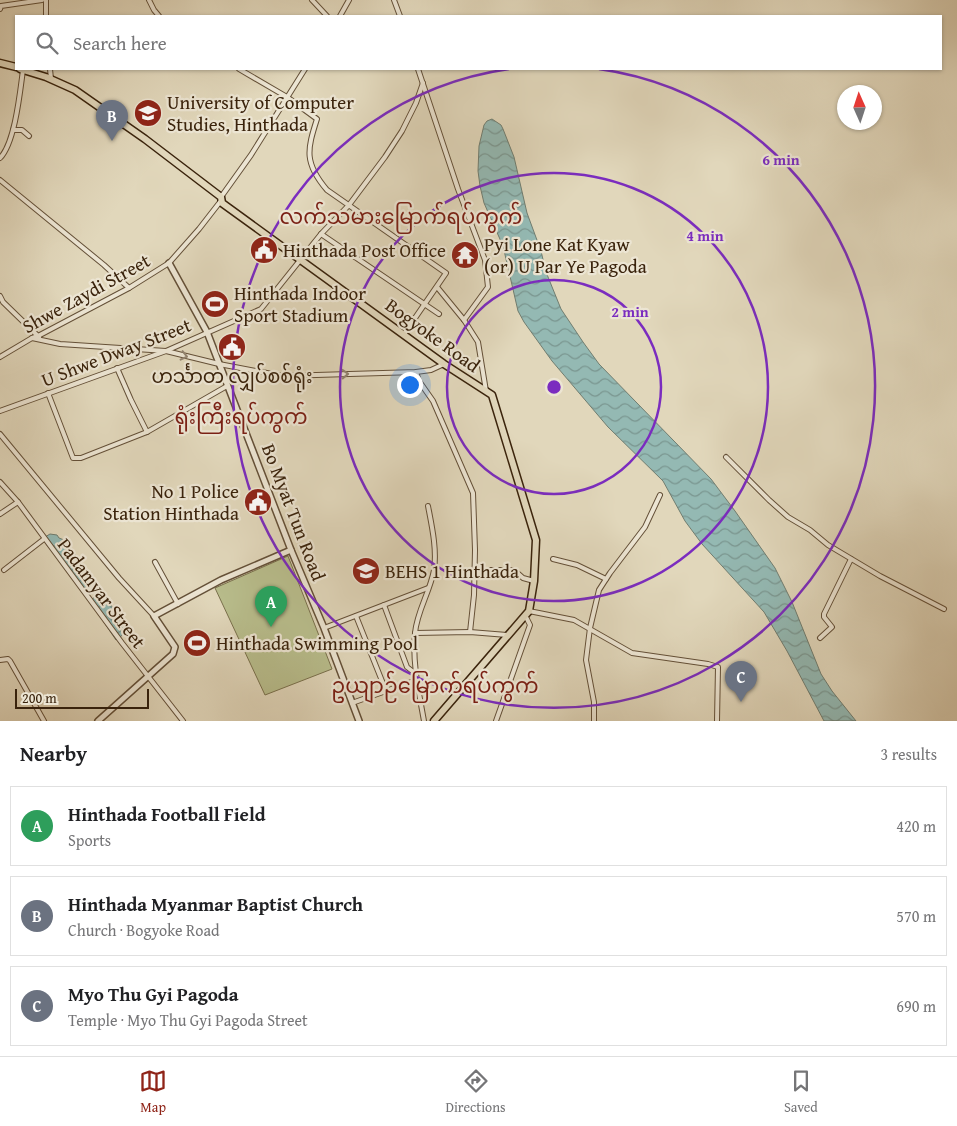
<!DOCTYPE html>
<meta charset="utf-8">
<style>
:root{--surface:#fff;--page:#f2f2f2;--text:#202124;--muted:#757577;--line:#e0e0e0;--accent:#8f2418}
body{margin:0;font-family:"Gentium Book Plus","Noto Sans Myanmar",serif;background:var(--page);color:var(--text)}
.compass{position:absolute;left:837px;top:85px;width:45px;height:45px;border-radius:50%;background:var(--surface);box-shadow:0 1px 4px #0004;rotate:357deg}
.scale{position:absolute;left:15px;bottom:12px;width:134px;box-sizing:border-box;padding-left:5px;border:2px solid #3a230c;border-top:0;font-size:14px;line-height:18px;white-space:nowrap;color:#3a230c;-webkit-text-stroke:4px #ece5d3;paint-order:stroke}
.you{position:absolute;left:409px;top:384px;width:18px;height:18px;margin:-12px;border:4px solid #fff;border-radius:50%;background:#1a73e8;box-shadow:0 0 0 8px #1a73e833}
.badge{display:grid;place-items:center;width:32px;height:32px;border-radius:50%;background:var(--accent);color:#fff;font-size:16px;font-weight:700}
.pin{position:absolute;translate:-50% -41px;filter:drop-shadow(0 1px 2px #0008)}
.pin::after{content:'';position:absolute;top:26px;width:18px;height:15px;background:inherit;clip-path:polygon(0 0,100% 0,50% 100%)}
.list{margin:0;padding:0;list-style:none}
h2{display:flex;justify-content:space-between;align-items:center;height:65px;margin:0;padding:0 20px;font-size:21px}
h2 small{font-size:16px;font-weight:400;color:var(--muted)}
.list li{display:grid;grid-template-columns:32px 1fr auto;gap:15px;align-items:center;box-sizing:border-box;height:80px;margin:0 10px 10px;padding:0 10px;border:1px solid var(--line);border-radius:0px}
.list b{display:block;font-size:19px;white-space:nowrap}
.list p{margin:0;font-size:16px;white-space:nowrap;color:var(--muted)}
.list em{font-size:16px;font-style:normal;color:var(--muted)}
.icon{flex:none;width:28px;height:28px;fill:none;stroke:currentColor;stroke-width:2;stroke-linecap:round;stroke-linejoin:round}
.map{position:relative;flex:none;width:957px;height:721px;overflow:hidden}
.search{position:absolute;background:var(--surface);box-shadow:0 1px 4px #0004;left:15px;right:15px;top:15px;height:55px;display:flex;align-items:center;gap:12px;box-sizing:border-box;padding:0 18px;border-radius:0px;color:var(--muted);font-size:19px}
.sheet{height:335px;background:var(--surface)}
nav{display:flex;justify-content:space-around;align-items:center;box-sizing:border-box;height:70px;border-top:1px solid var(--line);background:var(--surface);font-size:14px;color:var(--muted)}
nav a{display:grid;justify-items:center;gap:2px}
nav .on{color:var(--accent)}
.map>svg:first-child{display:block}
</style>
<div class="map">
<svg width="957" height="721" viewBox="0 0 957 721">
<defs>
<pattern id="water-waves" width="16" height="10" patternUnits="userSpaceOnUse" patternTransform="scale(1.25)"><rect width="16" height="10" fill="#94b9b3"/><path d="M0 5q4-4 8 0t8 0" fill="none" stroke="#7a9690"/></pattern>
</defs>
<rect width="100%" height="100%" fill="#e1d7bb"/>
<filter id="stains"><feTurbulence type="fractalNoise" baseFrequency=".004" numOctaves="4"/><feColorMatrix values="0 0 0 0 .2 0 0 0 0 .09 0 0 0 0 .02 0 0 0 .5 -.17"/></filter>
<radialGradient id="worn" r=".72"><stop offset=".6" stop-color="#630" stop-opacity="0"/><stop offset="1" stop-color="#630" stop-opacity=".3"/></radialGradient>
<path fill="#b8bd8c" stroke="#79704c" d="M288 556 332 669 265 695 215 588Z"/>
<g fill="url(#water-waves)" stroke="#707d70">
<path d="M492 119 501 125 503 129 514 157 527 213 541 251 546 272 561 309 583 342 599 364 711 479 735 511 775 568 792 602 821 674 832 691 856 721H824L787 651 764 612 702 544 685 521 663 481 608 427 552 361 524 322 518 311 503 246 484 203 480 186 478 171 479 146 484 125 487 121Z"/>
<path d="M50 534 57 535 59 538 64 540 90 574 92 584 83 594 54 551C48 547 44 544 45 537Z"/>
<path d="M101 596C109 597 110 604 114 610 123 621 135 628 116 640L91 603 93 598Z"/>
<path d="M193 632 209 648 202 655 186 638Z"/>
</g>
<g fill="none" stroke-linecap="round" stroke-linejoin="round">
<defs>
<g id="minor">
<path d="M149 0 154 10 159 16"/>
<path d="M312 0 327 16"/>
<path d="M394 0 400 16"/>
<path d="M0 9 1 6 42 0"/>
<path d="M46 16V0"/>
<path d="M340 16 349 0"/>
<path d="M50 69 51 79"/>
<path d="M239 69 287 97 317 119C307 150 304 163 327 190L446 273 404 334"/>
<path d="M418 69 458 189 485 260 488 287 464 320"/>
<path d="M13 130H22L29 136"/>
<path d="M0 158C15 143 20 92 23 70"/>
<path d="M0 180 104 265 129 288"/>
<path d="M221 197 251 155 305 69"/>
<path d="M321 234 439 314"/>
<path d="M437 287 464 320 478 342 486 391"/>
<path d="M0 296 3 302 39 337"/>
<path d="M32 338 60 344 166 351 219 364 283 376 416 372 431 370 444 364"/>
<path d="M0 357 32 338 38 336 129 288 169 263 199 229 220 202"/>
<path d="M117 368 131 400 147 432 227 386"/>
<path d="M416 372 419 381 433 401 473 493 475 550 474 595 470 632"/>
<path d="M48 393 73 458H81L147 432"/>
<path d="M0 411 166 351 261 309 321 234 349 205 385 157 402 131 416 103 423 83"/>
<path d="M0 434 119 578 154 616"/>
<path d="M726 457 769 500 788 517 810 530 828 545 880 576 944 609"/>
<path d="M0 482 18 502 122 643 183 721"/>
<path d="M0 514 18 502"/>
<path d="M553 559 577 565 606 579"/>
<path d="M155 562 178 604"/>
<path d="M4 570 44 539"/>
<path d="M489 570H514L523 578 534 581"/>
<path d="M384 605 407 667 416 674"/>
<path d="M529 611 574 620 632 653 708 664 718 667 717 721"/>
<path d="M356 616 386 691"/>
<path d="M324 628 428 588"/>
<path d="M415 633 470 632 507 635"/>
<path d="M820 638 832 627 824 617V614L851 559"/>
<path d="M0 660 8 659 10 661 44 721"/>
<path d="M352 703 417 680"/>
<path d="M424 721C419 693 412 662 415 633 417 611 430 592 434 570 437 549 432 527 428 506"/>
<path d="M496 721 530 625 525 615"/>
<path d="M594 721V702L586 660 590 628 599 590 610 573 645 527 660 495"/>
</g>
<g id="tertiary">
<path d="M169 263 207 332 291 550 324 628 359 721"/>
<path d="M98 721 173 654 175 647 154 616 221 580 291 550"/>
</g>
<g id="primary">
<path d="M0 63 16 67"/>
<path d="M20 69 46 77 75 90 145 139 221 197 222 203 444 364 492 395 536 540 534 581 529 611 434 721"/>
</g>
</defs>
<use href="#minor" stroke="#645038" stroke-width="6"/>
<use href="#tertiary" stroke="#645038" stroke-width="8"/>
<use href="#primary" stroke="#3a230c" stroke-width="9"/>
<use href="#minor" stroke="#ece5d3" stroke-width="4"/>
<use href="#tertiary" stroke="#ece5d3" stroke-width="5"/>
<use href="#primary" stroke="#e1d7bb" stroke-width="6"/>
</g>
<defs><path id="oneway-chevron" d="M-2-3.5L2.5 0L-2 3.5" fill="none" stroke-width="1.6" stroke-linecap="round" stroke-linejoin="round" transform="scale(1.25)"/></defs>
<g stroke="#938470">
<use href="#oneway-chevron" transform="translate(184 356) rotate(13)"/>
<use href="#oneway-chevron" transform="translate(345 374) rotate(-2)"/>
</g>
<g fill="none" stroke="#7b2cbf" stroke-width="2.5">
<circle cx="554" cy="387" r="107"/>
<circle cx="554" cy="387" r="214"/>
<path d="M599 69A321 321 0 1 1 509 69"/>
</g>
<defs>
<symbol id="university-disc" viewBox="-11 -11 22 22"><circle r="9.5" fill="#8f2418" stroke="#ece5d3"/><path d="M0-5L7-2L0 1L-7-2ZM-4 1L0 2.5L4 1V4Q0 6-4 4Z" fill="#fff"/></symbol>
<symbol id="civic-disc" viewBox="-11 -11 22 22"><circle r="9.5" fill="#8f2418" stroke="#ece5d3"/><path d="M-.6-6.5H3V-4.5H.6V-3L4-1V1h2V6H-6V1h2V-1L-.6-3ZM-1.2 2.5V6h2.4V2.5Z" fill="#fff"/></symbol>
<symbol id="temple-disc" viewBox="-11 -11 22 22"><circle r="9.5" fill="#8f2418" stroke="#ece5d3"/><path d="M0-6L5-2H3V0L6.5 2.5H4V6H1.5V3h-3V6H-4V2.5H-6.5L-3 0V-2H-5Z" fill="#fff"/></symbol>
<symbol id="stadium-disc" viewBox="-11 -11 22 22"><circle r="9.5" fill="#8f2418" stroke="#ece5d3"/><path d="M0-5a6.5 5 0 1 0 0 10a6.5 5 0 1 0 0-10ZM-3.5-1.8h7v3.6h-7Z" fill="#fff"/></symbol>
<symbol id="school-disc" viewBox="-11 -11 22 22"><circle r="9.5" fill="#8f2418" stroke="#ece5d3"/><path d="M0-5L7-2L0 1L-7-2ZM-4 1L0 2.5L4 1V4Q0 6-4 4Z" fill="#fff"/></symbol>
</defs>
<g fill-rule="evenodd">
<use href="#university-disc" x="132" y="97" width="32" height="32"/>
<use href="#civic-disc" x="248" y="234" width="32" height="32"/>
<use href="#temple-disc" x="449" y="239" width="32" height="32"/>
<use href="#stadium-disc" x="199" y="288" width="32" height="32"/>
<use href="#civic-disc" x="216" y="331" width="32" height="32"/>
<use href="#civic-disc" x="242" y="486" width="32" height="32"/>
<use href="#school-disc" x="350" y="555" width="32" height="32"/>
<use href="#stadium-disc" x="181" y="627" width="32" height="32"/>
</g>
<g text-anchor="middle" dominant-baseline="central" stroke-width="4.5" stroke-linejoin="round" paint-order="stroke">
<g font-size="19" fill="#3a230c" stroke="#ece5d3" text-anchor="start">
<text x="167" y="102">University of Computer<tspan x="167" dy="22">Studies, Hinthada</tspan></text>
<text x="484" y="244">Pyi Lone Kat Kyaw<tspan x="484" dy="22">(or) U Par Ye Pagoda</tspan></text>
<text x="283" y="250">Hinthada Post Office</text>
<text x="234" y="293">Hinthada Indoor<tspan x="234" dy="22">Sport Stadium</tspan></text>
<text x="232" y="376" text-anchor="middle">ဟင်္သာတ လျှပ်စစ်ရုံး</text>
<text x="239" y="491" text-anchor="end">No 1 Police<tspan x="239" dy="22">Station Hinthada</tspan></text>
<text x="385" y="571">BEHS 1 Hinthada</text>
<text x="216" y="643">Hinthada Swimming Pool</text>
</g>
<g font-size="19" fill="#3a230c" stroke="#ece5d3">
<text transform="translate(86 293) rotate(-29)">Shwe Zaydi Street</text>
<text transform="translate(433 335) rotate(36)">Bogyoke Road</text>
<text transform="translate(116 352) rotate(-21)">U Shwe Dway Street</text>
<text transform="translate(294 512) rotate(69)">Bo Myat Tun Road</text>
<text transform="translate(102 593) rotate(53)">Padamyar Street</text>
</g>
<g font-size="21" fill="#7a1f14" stroke="#ece5d3">
<text x="401" y="216">လက်သမားမြောက်ရပ်ကွက်</text>
<text x="241" y="416">ရုံးကြီးရပ်ကွက်</text>
<text x="435" y="685">ဥယျာဉ်မြောက်ရပ်ကွက်</text>
</g>
</g>
<circle cx="554" cy="387" r="8" fill="#7b2cbf" stroke="#ece5d3" stroke-width="2.5"/>
<g font-size="15" text-anchor="middle" font-weight="bold" fill="#7b2cbf" stroke="#ece5d3" stroke-width="4.5" stroke-linejoin="round" paint-order="stroke">
<text x="781" y="165">6 min</text>
<text x="705" y="241">4 min</text>
<text x="630" y="317">2 min</text>
</g>
<rect width="100%" height="100%" filter="url(#stains)"/>
<rect width="100%" height="100%" fill="url(#worn)"/>
</svg>
<svg class="compass" viewBox="-18 -18 36 36"><path d="M0-13l5 13h-10z" fill="#e53935"/><path d="M0 13l5-13h-10z" fill="#757577"/></svg>
<div class="scale">200 m</div>
<div class="you"></div>
<div class="pin badge" style="left:271px;top:627px;background:#2e9e5b">A</div>
<div class="pin badge" style="left:112px;top:141px;background:#6b7280">B</div>
<div class="pin badge" style="left:741px;top:702px;background:#6b7280">C</div>
<div class="search"><svg class="icon" aria-label="search" viewBox="0 0 24 24"><circle cx="10" cy="10" r="6"/><path d="M15 15l6 6"/></svg>Search here</div>
</div>
<section class="sheet">
<h2>Nearby<small>3 results</small></h2>
<ul class="list">
<li><span class="badge" style="background:#2e9e5b">A</span><div><b>Hinthada Football Field</b><p>Sports</p></div><em>420 m</em></li>
<li><span class="badge" style="background:#6b7280">B</span><div><b>Hinthada Myanmar Baptist Church</b><p>Church · Bogyoke Road</p></div><em>570 m</em></li>
<li><span class="badge" style="background:#6b7280">C</span><div><b>Myo Thu Gyi Pagoda</b><p>Temple · Myo Thu Gyi Pagoda Street</p></div><em>690 m</em></li>
</ul>
</section>
<nav>
<a class="on"><svg class="icon" aria-label="map" viewBox="0 0 24 24"><path d="M3 6l6-2 6 2 6-2v14l-6 2-6-2-6 2zM9 4v14M15 6v14"/></svg>Map</a>
<a><svg class="icon" aria-label="directions" viewBox="0 0 24 24"><path d="M12 3l9 9-9 9-9-9zM9 14v-3h6M13 9l2 2-2 2"/></svg>Directions</a>
<a><svg class="icon" aria-label="saved" viewBox="0 0 24 24"><path d="M7 4h10v16l-5-4-5 4z"/></svg>Saved</a>
</nav>
